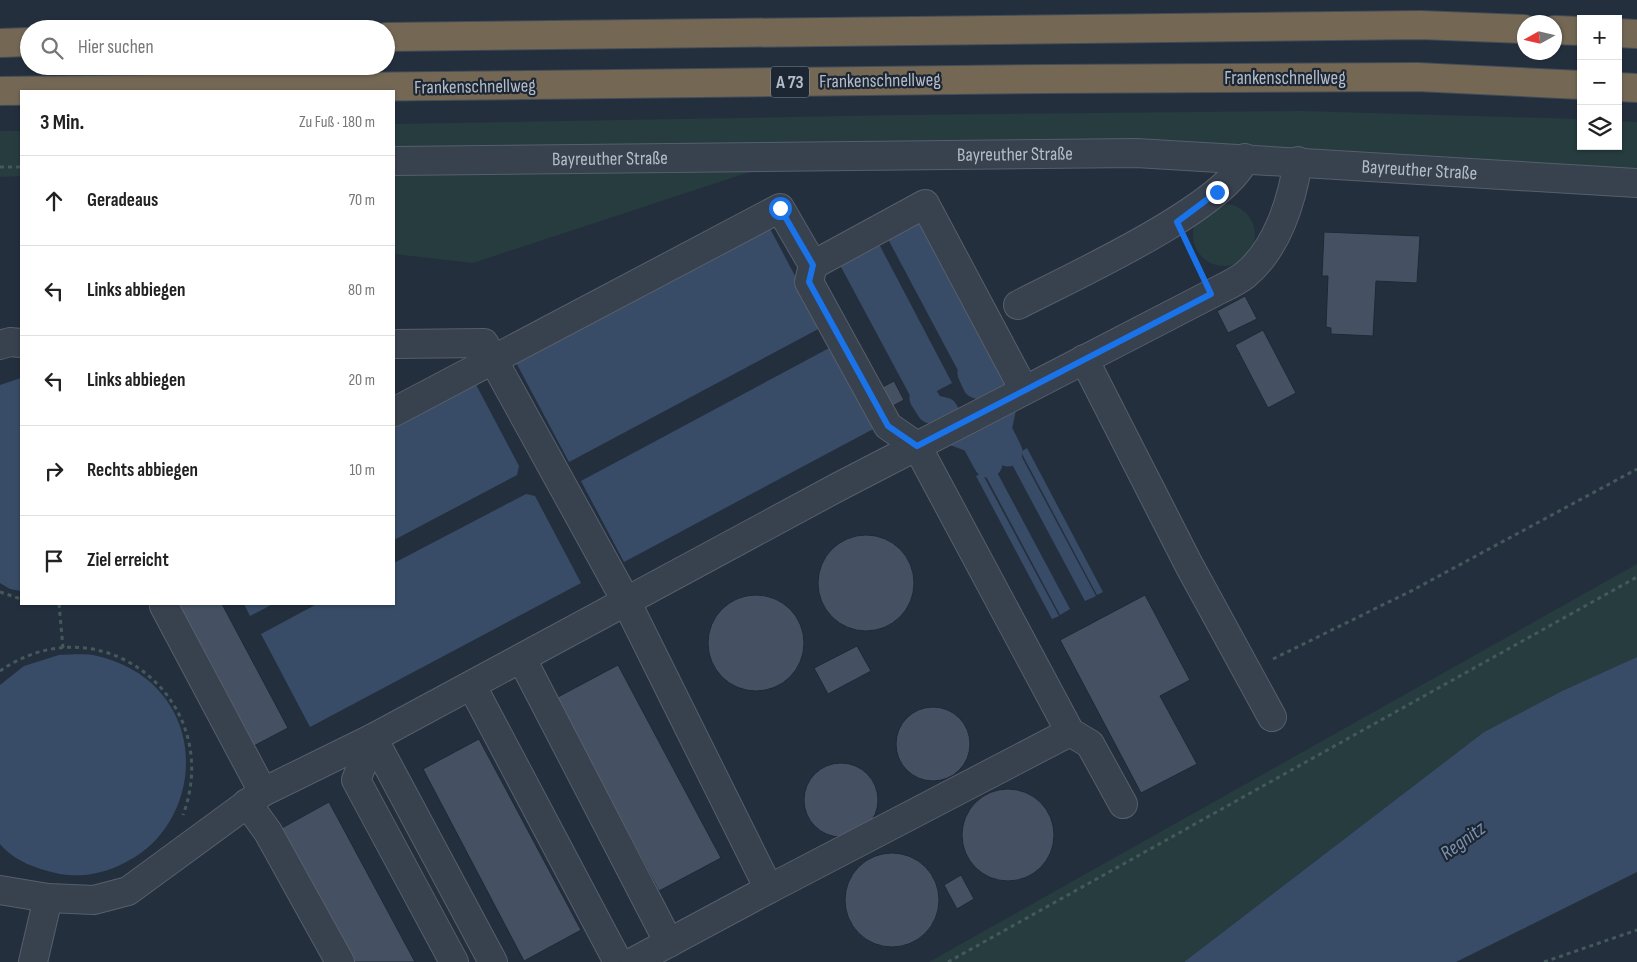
<!DOCTYPE html>
<html lang="de">
<meta charset="utf-8">
<style>
:root{--surface:#fff;--page:#f2f2f2;--text:#222;--muted:#767676;--line:#e0e0e0}
body{margin:0;font-family:"Sofia Sans Condensed",sans-serif;background:var(--page);color:var(--text)}
.controls{position:absolute;right:15px;top:15px;display:grid;overflow:hidden;border-radius:0px;box-shadow:0 1px 4px #0004}
.controls button{width:45px;height:45px;display:grid;place-items:center;padding:0;border:0;border-bottom:1px solid var(--line);background:var(--surface);color:var(--text);font:25px sans-serif}
.compass{position:absolute;left:1517px;top:15px;width:45px;height:45px;border-radius:50%;background:var(--surface);box-shadow:0 1px 4px #0004;rotate:262deg}
.stop{position:absolute;width:15px;height:15px;margin:-11px;border:4px solid #1a73e8;border-radius:50%;background:#fff}
.stop.end{background:#1a73e8;border-color:#fff;box-shadow:0 1px 5px #0008}
.list{margin:0;padding:0;list-style:none}
h2{display:flex;justify-content:space-between;align-items:center;height:65px;margin:0;padding:0 20px;font-size:21px}
h2 small{font-size:16px;font-weight:400;color:var(--muted)}
.list li{display:grid;grid-template-columns:32px 1fr auto;gap:15px;align-items:center;box-sizing:border-box;height:90px;padding:0 20px;border-top:1px solid var(--line)}
.list b{display:block;font-size:19px;white-space:nowrap}
.list em{font-size:16px;font-style:normal;color:var(--muted)}
.icon{flex:none;width:28px;height:28px;fill:none;stroke:currentColor;stroke-width:2;stroke-linecap:round;stroke-linejoin:round}
.map{position:relative;flex:none;width:1637px;height:962px;overflow:hidden}
.search{position:absolute;background:var(--surface);box-shadow:0 1px 4px #0004;left:20px;top:20px;width:375px;height:55px;display:flex;align-items:center;gap:12px;box-sizing:border-box;padding:0 18px;border-radius:28px;color:var(--muted);font-size:19px}
.panel{position:absolute;background:var(--surface);box-shadow:0 1px 4px #0004;left:20px;top:90px;width:375px;height:515px;border-radius:0px}
.map>svg:first-child{display:block}
</style>
<div class="map">
<svg width="1637" height="962" viewBox="0 0 1637 962">
<rect width="100%" height="100%" fill="#242f3e"/>
<g fill="#263c3f">
<path d="M1302 111 1581 119V146H1618V121L1637 122V192L1176 163 780 162 473 263 394 254V124L900 115Z"/>
<path d="M0 131H21V176L0 177Z"/>
<circle cx="1224" cy="235" r="31"/>
<path d="M1637 564V657L1562 691 1484 732 1184 962H929Z"/>
</g>
<g fill="#394c67">
<path d="M927 219 1000 357 962 378 888 239Z"/>
<path d="M766 221 822 327 569 462 512 355Z"/>
<path d="M879 244 952 383 914 403 840 265Z"/>
<path d="M833 346 877 427 624 562 581 481Z"/>
<path d="M21 378V591L10 589 0 583V385Z"/>
<path d="M473 379 519 466 517 475 394 540V421Z"/>
<path d="M1017 448 1096 596 1085 601 1006 453Z"/>
<path d="M1027 448 1103 592 1097 595 1021 452Z"/>
<path d="M991 461 1070 609 1060 615 981 467Z"/>
<path d="M982 473 1059 616 1052 619 976 476Z"/>
<path d="M526 494 535 496 581 583 310 727 261 634 317 604H394V563Z"/>
<path d="M244 604H273L250 616Z"/>
<path d="M59 655C71 655 85 653 97 656 119 661 144 673 159 691 207 744 188 831 126 862 106 873 83 878 60 874 38 869 15 862 0 844V685L24 666Z"/>
<path d="M1637 657V872L1456 962H1184L1484 732 1562 691Z"/>
</g>
<g fill="none" stroke-linecap="round" stroke-linejoin="round">
<g stroke="#394c67" stroke-width="29">
<path d="M990 363 996 374 992 388"/>
<path d="M972 373 977 384 992 388 1002 406 997 430 1008 452"/>
<path d="M924 398 931 409 944 412 954 431 975 439 988 463"/>
</g>
</g>
<g fill="#455162" stroke="#1f2835">
<path d="M1324 232 1420 236 1417 283 1376 281 1373 336 1331 334V328L1326 327 1328 276H1322Z"/>
<path d="M1245 296 1257 319 1228 333 1217 311Z"/>
<path d="M1263 330 1296 393 1268 408 1235 345Z"/>
<path d="M894 381 904 400 887 409 877 390Z"/>
<circle cx="866" cy="583" r="48"/>
<circle cx="756" cy="643" r="48"/>
<path d="M1145 595 1190 680 1160 696 1197 764 1141 793 1060 640Z"/>
<path d="M177 604H222L288 728 248 749Z"/>
<path d="M857 646 871 671 828 694 814 668Z"/>
<path d="M618 665 721 858 659 891 556 698Z"/>
<circle cx="933" cy="744" r="37"/>
<path d="M479 739 581 930 524 961 423 769Z"/>
<circle cx="841" cy="800" r="37"/>
<circle cx="1008" cy="835" r="46"/>
<path d="M329 802 415 962H352L280 829Z"/>
<circle cx="892" cy="900" r="47"/>
<path d="M961 875 974 899 957 909 944 885Z"/>
</g>
<g fill="none" stroke-linecap="round" stroke-linejoin="round">
<defs>
<g id="minor">
<path id="s1" d="M394 161 1136 153 1637 183"/>
<path d="M813 265 925 204 1024 390"/>
<path d="M1018 305C1068 279 1227 207 1245 158"/>
<path d="M394 344 484 343 626 601 769 889 1070 732"/>
<path d="M0 345 10 342 21 343"/>
<path d="M1084 359 1189 565 1272 717"/>
<path d="M394 412 780 208 813 265 809 282 888 426 917 446 1070 732 1090 744 1123 804"/>
<path d="M164 606 263 792"/>
<path d="M522 659 669 943"/>
<path d="M472 686 618 962"/>
<path d="M373 738 493 962"/>
<path d="M373 738 356 780 454 962"/>
<path d="M247 803 268 832 340 962"/>
<path d="M0 890 48 898 94 900 128 891 263 792 373 738 838 487 1211 294C1222 288 1235 283 1245 275 1277 249 1292 201 1298 161"/>
<path d="M33 962 48 898"/>
<path d="M633 962 769 889"/>
</g>
<g id="highway">
<path d="M1554 30 1581 31"/>
<path d="M1618 33 1637 34"/>
<path d="M386 37 1420 25 1524 29"/>
<path d="M0 43 29 42"/>
<path d="M1618 87 1637 88"/>
<path d="M0 91 1045 79 1417 77 1581 85"/>
</g>
</defs>
<use href="#minor" stroke="#565f6c" stroke-width="30"/>
<use href="#highway" stroke="#434c59" stroke-width="30"/>
<g stroke="#44595c" stroke-width="3" stroke-dasharray="4 4" stroke-linecap="butt">
<path d="M0 167H21"/>
<path d="M1188 245 1199 269"/>
<path d="M0 592 21 599"/>
<path d="M59 604 63 648"/>
<path d="M1273 659 1413 590 1637 469"/>
<path d="M0 671C101 600 226 700 183 815"/>
<path d="M948 962 1637 577"/>
<path d="M1544 962 1637 930"/>
</g>
<use href="#minor" stroke="#38414e" stroke-width="28"/>
<use href="#highway" stroke="#746855" stroke-width="28"/>
</g>
<g fill="none" stroke-linecap="round" stroke-linejoin="round">
<path stroke="#1a73e8" stroke-width="6" d="M780 208 813 265 809 282 888 426 917 446 1211 294 1177 222 1217 192"/>
</g>
<g text-anchor="middle" dominant-baseline="central" stroke-width="4.5" stroke-linejoin="round" paint-order="stroke">
<rect fill="#1d2633" stroke="#878f9c" stroke-width="1" x="771" y="66.5" width="38" height="31" rx="4"/>
<g font-size="18" font-weight="bold" fill="#b4bcc9">
<text x="790" y="82">A 73</text>
</g>
<g font-size="19" fill="#b4bcc9" stroke="#1d2633">
<text x="1285" y="78">Frankenschnellweg</text>
<text transform="translate(880 81) rotate(-1)">Frankenschnellweg</text>
<text transform="translate(475 87) rotate(-1)">Frankenschnellweg</text>
<text stroke="none"><textPath href="#s1" startOffset="621">Bayreuther Straße</textPath></text>
<text stroke="none"><textPath href="#s1" startOffset="216">Bayreuther Straße</textPath></text>
<text stroke="none"><textPath href="#s1" startOffset="1026">Bayreuther Straße</textPath></text>
</g>
<g font-size="20" font-style="italic" fill="#7c92b1" stroke="#1d2633">
<text transform="translate(1463 841) rotate(-36)">Regnitz</text>
</g>
</g>
</svg>
<div class="controls">
<button>+</button>
<button>−</button>
<button><svg class="icon" aria-label="layers" viewBox="0 0 24 24"><path d="M12 4l9 5-9 5-9-5zM3 14l9 5 9-5"/></svg></button>
</div>
<svg class="compass" viewBox="-18 -18 36 36"><path d="M0-13l5 13h-10z" fill="#e53935"/><path d="M0 13l5-13h-10z" fill="#767676"/></svg>
<div class="stop" style="left:780px;top:208px"></div>
<div class="stop end" style="left:1217px;top:192px"></div>
<div class="search"><svg class="icon" aria-label="search" viewBox="0 0 24 24"><circle cx="10" cy="10" r="6"/><path d="M15 15l6 6"/></svg>Hier suchen</div>
<section class="panel">
<h2>3 Min.<small>Zu Fuß · 180 m</small></h2>
<ul class="list">
<li><svg class="icon" aria-label="ahead" viewBox="0 0 24 24"><path d="M12 20V5M6 11l6-6 6 6"/></svg><div><b>Geradeaus</b></div><em>70 m</em></li>
<li><svg class="icon" aria-label="left" viewBox="0 0 24 24"><path d="M17 20v-9H6M10 6l-5 5 5 5"/></svg><div><b>Links abbiegen</b></div><em>80 m</em></li>
<li><svg class="icon" aria-label="left" viewBox="0 0 24 24"><path d="M17 20v-9H6M10 6l-5 5 5 5"/></svg><div><b>Links abbiegen</b></div><em>20 m</em></li>
<li><svg class="icon" aria-label="right" viewBox="0 0 24 24"><path d="M7 20v-9h11M14 6l5 5-5 5"/></svg><div><b>Rechts abbiegen</b></div><em>10 m</em></li>
<li><svg class="icon" aria-label="arrive" viewBox="0 0 24 24"><path d="M6 21V4h12l-3 4 3 4H6"/></svg><div><b>Ziel erreicht</b></div></li>
</ul>
</section>
</div>
